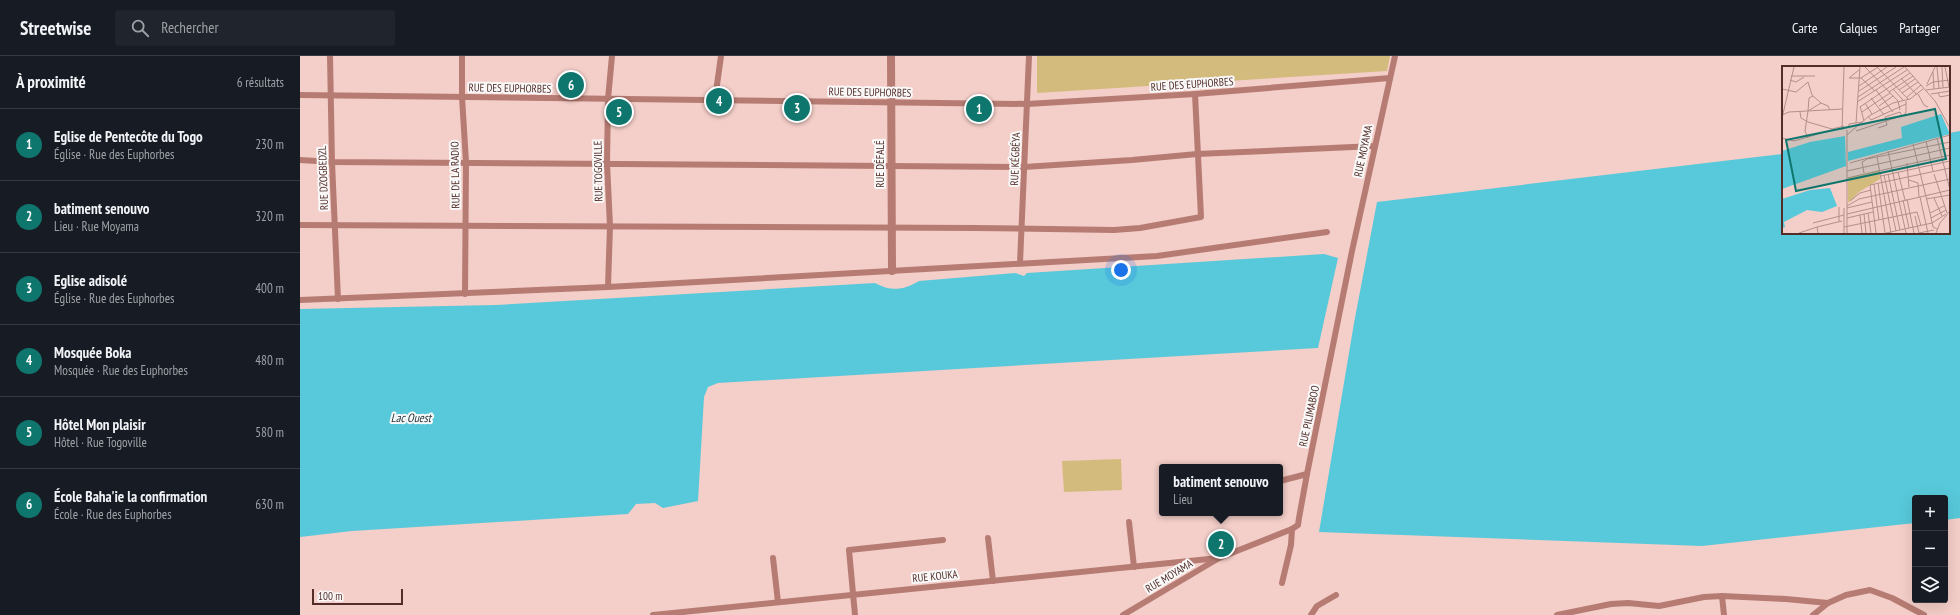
<!DOCTYPE html>
<html lang="fr">
<meta charset="utf-8">
<style>
:root{--surface:#171b24;--page:#20242c;--text:#f1f3f6;--muted:#9ea1a6;--line:#363941;--accent:#0f766e}
body{margin:0;font-family:"PT Sans Narrow",sans-serif;background:var(--page);color:var(--text)}
.controls{position:absolute;right:12px;bottom:12px;display:grid;overflow:hidden;border-radius:4px;box-shadow:0 4px 16px #0002}
.controls button{width:36px;height:36px;display:grid;place-items:center;padding:0;border:0;border-bottom:1px solid var(--line);background:var(--surface);color:var(--text);font:20px sans-serif}
.scale{position:absolute;left:12px;bottom:10px;width:91px;box-sizing:border-box;padding-left:4px;border:2px solid #532e29;border-top:0;font-size:11px;line-height:14px;white-space:nowrap;color:#532e29;-webkit-text-stroke:3px #f9f9f9;paint-order:stroke}
.you{position:absolute;left:821px;top:214px;width:14px;height:14px;margin:-10px;border:3px solid #fff;border-radius:50%;background:#1a73e8;box-shadow:0 0 0 6px #1a73e833}
.badge{display:grid;place-items:center;width:26px;height:26px;border-radius:50%;background:var(--accent);color:#fff;font-size:13px;font-weight:700}
.pin{position:absolute;translate:-50% -50%;border:2px solid #fff;box-shadow:0 1px 4px #0006}
.popup{position:absolute;left:859px;top:408px;width:124px;height:52px;box-sizing:border-box;display:grid;place-content:center;border-radius:4px;background:var(--surface);filter:drop-shadow(0 1px 3px #0005);font-size:13px;white-space:nowrap;color:var(--muted)}
.popup b{font-size:15px;color:var(--text)}
.popup::after{content:'';position:absolute;left:50%;top:100%;margin-left:-8px;border:8px solid transparent;border-top-color:var(--surface)}
.list{margin:0;padding:0;list-style:none}
h2{display:flex;justify-content:space-between;align-items:center;height:52px;margin:0;padding:0 16px;font-size:17px}
h2 small{font-size:13px;font-weight:400;color:var(--muted)}
.list li{display:grid;grid-template-columns:26px 1fr auto;gap:12px;align-items:center;box-sizing:border-box;height:72px;padding:0 16px;border-top:1px solid var(--line)}
.list b{display:block;font-size:15px;white-space:nowrap}
.list p{margin:0;font-size:13px;white-space:nowrap;color:var(--muted)}
.list em{font-size:13px;font-style:normal;color:var(--muted)}
.icon{flex:none;width:22px;height:22px;fill:none;stroke:currentColor;stroke-width:2;stroke-linecap:round;stroke-linejoin:round}
.map{position:relative;flex:none;width:1660px;height:559px;overflow:hidden}
header{display:flex;align-items:center;gap:24px;box-sizing:border-box;height:56px;padding:0 20px;background:var(--surface);border-bottom:1px solid var(--line)}
header strong{font-size:19px}
nav{display:flex;gap:22px;margin-inline-start:auto;font-size:14px}
.search{width:280px;height:36px;background:var(--page);display:flex;align-items:center;gap:10px;box-sizing:border-box;padding:0 14px;border-radius:4px;color:var(--muted);font-size:15px}
main{display:flex}
aside{flex:1;background:var(--surface)}
.map>svg:first-child{display:block}
</style>
<header>
<strong>Streetwise</strong>
<div class="search"><svg class="icon" aria-label="search" viewBox="0 0 24 24"><circle cx="10" cy="10" r="6"/><path d="M15 15l6 6"/></svg>Rechercher</div>
<nav><a>Carte</a><a>Calques</a><a>Partager</a></nav>
</header>
<main>
<aside>
<h2>À proximité<small>6 résultats</small></h2>
<ul class="list">
<li><span class="badge">1</span><div><b>Eglise de Pentecôte du Togo</b><p>Église · Rue des Euphorbes</p></div><em>230 m</em></li>
<li><span class="badge">2</span><div><b>batiment senouvo</b><p>Lieu · Rue Moyama</p></div><em>320 m</em></li>
<li><span class="badge">3</span><div><b>Eglise adisolé</b><p>Église · Rue des Euphorbes</p></div><em>400 m</em></li>
<li><span class="badge">4</span><div><b>Mosquée Boka</b><p>Mosquée · Rue des Euphorbes</p></div><em>480 m</em></li>
<li><span class="badge">5</span><div><b>Hôtel Mon plaisir</b><p>Hôtel · Rue Togoville</p></div><em>580 m</em></li>
<li><span class="badge">6</span><div><b>École Baha'ie la confirmation</b><p>École · Rue des Euphorbes</p></div><em>630 m</em></li>
</ul>
</aside>
<div class="map">
<svg width="1660" height="559" viewBox="0 0 1660 559">
<rect width="100%" height="100%" fill="#f4cec8"/>
<g fill="#d3bb7e">
<path d="M737 0H1090L1087 15 737 37Z"/>
<path d="M821 403 822 434 764 436 762 405Z"/>
</g>
<g fill="#58c9da">
<path d="M1660 75V462L1645 464V442H1615V467L1402 490 1019 476 1054 267 1077 146 1483 98V177H1649V77Z"/>
<path d="M1024 198 1038 202 1018 292 418 327 408 331 404 341 398 445 363 452 355 447 336 448 328 458 52 475 0 481V253L196 249 575 227C591 236 604 234 619 225L715 217 724 220 727 217Z"/>
</g>
<g fill="none" stroke-linecap="round" stroke-linejoin="round">
<g stroke="#b67c73" stroke-width="6">
<path d="M30 0 32 106 38 243"/>
<path d="M162 0V41L166 106 165 238"/>
<path d="M0 39 727 48 895 38 1090 22"/>
<path d="M415 43 421 0"/>
<path d="M0 104 32 106 724 111 832 104 897 98 1075 90"/>
<path d="M0 169 676 172 814 174 840 172 901 161 895 38"/>
<path d="M720 207 729 0"/>
<path d="M308 231 310 170 307 107 308 43 312 0"/>
<path d="M0 244 308 231 857 200 1027 176"/>
<path d="M980 425 1007 418"/>
<path d="M829 466 834 511"/>
<path d="M688 482 693 525"/>
<path d="M473 502 478 546"/>
<path d="M982 527 991 489 992 473 998 469 999 462 1007 418 1052 195 1095 0"/>
<path d="M1422 540 1424 559"/>
<path d="M353 559 919 502"/>
<path d="M555 559 549 494 643 484"/>
<path d="M823 559 919 502 992 473"/>
<path d="M1011 559 1017 550 1036 539"/>
<path d="M1257 559 1311 548 1328 547 1359 550 1404 541 1422 540 1486 543 1528 547 1546 539 1570 534 1592 542 1624 559"/>
<path d="M1513 559 1528 547"/>
</g>
<path stroke="#b67c73" stroke-width="8" d="M591 0 592 215"/>
</g>
<g text-anchor="middle" dominant-baseline="central" stroke-width="4" stroke-linejoin="round" paint-order="stroke">
<g font-size="11" fill="#532e29" stroke="#f9f9f9">
<text transform="translate(892 28) rotate(-4)">RUE DES EUPHORBES</text>
<text transform="translate(210 32) rotate(1)">RUE DES EUPHORBES</text>
<text transform="translate(570 36) rotate(1)">RUE DES EUPHORBES</text>
<text transform="translate(1063 95) rotate(-78)">RUE MOYAMA</text>
<text transform="translate(715 103) rotate(-88)">RUE KÉGBÉYA</text>
<text transform="translate(580 108) rotate(-90)">RUE DÉFALÉ</text>
<text transform="translate(298 115) rotate(-91)">RUE TOGOVILLE</text>
<text transform="translate(155 119) rotate(-91)">RUE DE LA RADIO</text>
<text transform="translate(23 122) rotate(-92)">RUE DZOGBEDZL</text>
<text transform="translate(1009 360) rotate(-78)">RUE PILIMABOO</text>
<text transform="translate(635 520) rotate(-6)">RUE KOUKA</text>
<text transform="translate(869 520) rotate(-31)">RUE MOYAMA</text>
</g>
<g font-size="12" font-style="italic" fill="#1d3135" stroke="#f9f9f9">
<text x="111" y="361">Lac Ouest</text>
</g>
</g>
<g transform="translate(1482 10)">
<rect width="168" height="168" fill="#f4cec8"/>
<path d="M97 104 98 113 77 126 66 137V112Z" fill="#d3bb7e"/>
<path d="M159 48 168 68 66 95V86L120 72 119 61ZM63 70 64 100 0 123V85L28 76ZM48 122 55 140 40 146 25 144 2 156 3 161 0 162V133L28 124Z" fill="#58c9da"/>
<path fill="none" stroke="#b48e88" stroke-width="1" d="M83 1 116 35 118 44M95 1 127 34M123 1 153 35 168 62M155 1 157 22M160 1 161 22M163 1 167 21M77 4 67 12H79L96 1M151 6 152 23M9 10H33M79 12 93 25M119 12 135 29M8 14 14 16 22 11M145 18 153 1M77 20 105 1M144 20 151 16 168 14M0 23 14 26 26 16 30 29 39 37M111 23 121 34M94 24 111 46M117 24 133 13M144 24 168 21M77 25 114 1M107 26 131 10M120 27 136 16M156 27 158 31 168 29M136 28 142 39 146 41M149 28 168 25M76 31 122 1M89 32 102 49M124 32 139 19M75 36 125 4M83 37 90 48M78 40 82 55M97 40 111 30M78 41 128 7M26 45 27 32 31 30M18 46 19 52 26 56 50 63 62 60M80 46 108 27M0 49 7 46 61 43M86 50 89 54 124 38M0 52 12 1M74 57 78 1M67 60V58L81 56M96 62 105 59 103 51 118 46 120 50M60 64 62 1M74 65 122 49 124 46V35M65 69 87 50 111 37 128 33 141 23M0 72 12 75 50 64M26 72 23 65 26 45 39 37 46 40 48 44M155 72 168 124M144 75 151 105M131 78 148 147 151 161 155 163M106 85 124 167M95 91 109 167M68 97 168 69M125 97 127 121M65 105 168 82M116 106 123 134M82 107 80 96 85 93 168 76M106 108 118 164M152 108 165 147M102 109 114 165M99 110 168 95M65 112 168 89M127 114 136 117 137 131M96 117 103 167M92 118 97 154M138 131 146 167M152 132 160 150M125 133 132 167M144 133 168 129M121 134 127 162M68 135 78 127 89 124M65 140 77 133 168 113M62 142V167M65 142 90 136M86 147 89 167M148 147 162 140M65 148 168 124M82 148 84 167M78 149 80 167M133 150 137 167 152 164M65 152 91 146M149 152 164 144M57 156V141M31 157 62 149M62 161 135 146 139 160M17 167 35 161M36 167 35 161 60 155M65 167V64M94 167 88 119 168 102M104 167 150 157 164 148M154 167 158 157 168 145"/>
<path fill="#0f766e" fill-opacity="0.15" stroke="#0f766e" stroke-width="2" d="M153 43 164 93 14 125 4 74Z"/>
<rect width="168" height="168" fill="none" stroke="#532e29" stroke-width="2"/>
</g>
</svg>
<div class="controls">
<button>+</button>
<button>−</button>
<button><svg class="icon" aria-label="layers" viewBox="0 0 24 24"><path d="M12 4l9 5-9 5-9-5zM3 14l9 5 9-5"/></svg></button>
</div>
<div class="scale">100 m</div>
<div class="you"></div>
<div class="pin badge" style="left:679px;top:53px">1</div>
<div class="pin badge" style="left:921px;top:488px">2</div>
<div class="popup"><b>batiment senouvo</b>Lieu</div>
<div class="pin badge" style="left:497px;top:52px">3</div>
<div class="pin badge" style="left:419px;top:45px">4</div>
<div class="pin badge" style="left:319px;top:56px">5</div>
<div class="pin badge" style="left:271px;top:29px">6</div>
</div>
</main>
